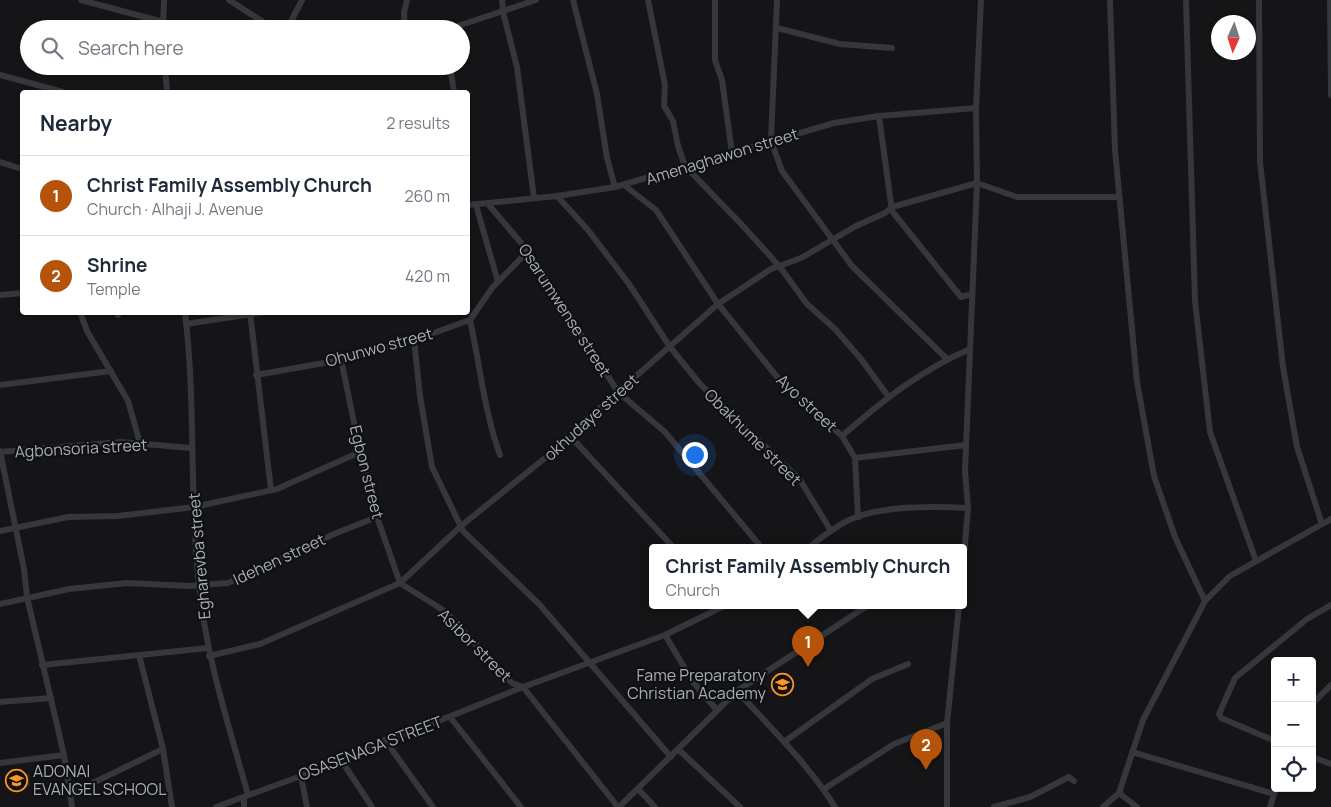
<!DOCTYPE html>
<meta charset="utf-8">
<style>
:root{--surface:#fff;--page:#f2f2f3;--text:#1f2937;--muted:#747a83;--line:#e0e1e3;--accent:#b45309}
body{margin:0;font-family:Manrope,sans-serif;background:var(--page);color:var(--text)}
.controls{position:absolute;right:15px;bottom:15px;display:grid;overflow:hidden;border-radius:5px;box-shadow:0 1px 4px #0004}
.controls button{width:45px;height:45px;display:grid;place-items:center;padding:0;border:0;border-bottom:1px solid var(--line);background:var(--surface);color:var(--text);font:25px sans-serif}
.compass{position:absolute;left:1211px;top:15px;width:45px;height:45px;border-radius:50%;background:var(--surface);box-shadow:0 1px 4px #0004;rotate:183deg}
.you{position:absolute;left:694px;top:454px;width:18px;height:18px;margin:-12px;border:4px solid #fff;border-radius:50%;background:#1a73e8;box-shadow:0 0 0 8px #1a73e833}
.badge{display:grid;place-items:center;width:32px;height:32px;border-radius:50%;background:var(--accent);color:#fff;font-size:16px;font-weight:700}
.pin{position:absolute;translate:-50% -41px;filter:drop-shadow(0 1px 2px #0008)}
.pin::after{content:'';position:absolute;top:26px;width:18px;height:15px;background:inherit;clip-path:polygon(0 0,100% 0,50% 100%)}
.popup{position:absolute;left:649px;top:544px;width:318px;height:65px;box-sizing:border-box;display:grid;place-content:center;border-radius:5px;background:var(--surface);filter:drop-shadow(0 1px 4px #0005);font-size:16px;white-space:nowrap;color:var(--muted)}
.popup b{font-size:19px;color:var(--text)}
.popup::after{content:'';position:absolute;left:50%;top:100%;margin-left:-10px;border:10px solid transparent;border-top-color:var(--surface)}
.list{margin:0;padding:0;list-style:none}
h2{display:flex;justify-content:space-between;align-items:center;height:65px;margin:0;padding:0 20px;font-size:21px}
h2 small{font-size:16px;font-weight:400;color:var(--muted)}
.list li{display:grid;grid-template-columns:32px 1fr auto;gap:15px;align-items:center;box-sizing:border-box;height:80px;padding:0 20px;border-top:1px solid var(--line)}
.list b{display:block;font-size:19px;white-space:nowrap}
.list p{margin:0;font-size:16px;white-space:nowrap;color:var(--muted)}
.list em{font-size:16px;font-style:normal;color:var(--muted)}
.icon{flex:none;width:28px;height:28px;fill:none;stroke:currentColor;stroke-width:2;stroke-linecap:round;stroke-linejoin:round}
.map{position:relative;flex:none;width:1331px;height:807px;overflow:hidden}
.search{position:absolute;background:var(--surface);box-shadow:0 1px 4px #0004;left:20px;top:20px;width:450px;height:55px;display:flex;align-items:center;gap:12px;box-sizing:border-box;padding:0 18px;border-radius:28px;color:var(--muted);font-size:19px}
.panel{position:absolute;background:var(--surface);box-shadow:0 1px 4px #0004;left:20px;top:90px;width:450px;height:225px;border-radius:5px}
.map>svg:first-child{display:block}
</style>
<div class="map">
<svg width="1331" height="807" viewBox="0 0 1331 807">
<rect width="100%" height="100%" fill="#151517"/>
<path fill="#212124" d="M29 773 30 786 6 788 5 775Z"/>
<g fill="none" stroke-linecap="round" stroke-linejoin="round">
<g stroke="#35373c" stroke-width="6">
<path d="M81 0 163 22"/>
<path d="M229 0 274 29"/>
<path d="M502 0 503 12 517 67 534 198"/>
<path d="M573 0 597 94 607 158 615 187"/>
<path d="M648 0 665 85 664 106 673 121 678 146 685 166 743 226 780 267 807 304 835 329 861 359 888 396"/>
<path d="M715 0V60L722 80 732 153"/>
<path d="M1110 0 1115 150 1137 382 1154 476 1175 537 1205 601"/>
<path d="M1186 0 1195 301 1210 432 1256 561"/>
<path d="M1259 0 1260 162 1283 367 1297 447 1322 524"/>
<path d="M1330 0 1331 95"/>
<path d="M777 28 840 44 892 48"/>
<path d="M163 29 164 0"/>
<path d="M287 29 302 0"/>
<path d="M405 29 404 12 407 0"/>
<path d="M449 29 536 0"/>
<path d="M165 66 167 92"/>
<path d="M450 66 454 92"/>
<path d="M0 75 63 92"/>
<path d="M879 116 892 211 961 297 972 294"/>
<path d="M771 140 777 0"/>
<path d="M771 141 782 171 852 266 947 359"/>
<path d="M0 162 22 169"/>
<path d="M624 185 656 210 718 304 782 383 842 436 855 458 858 517"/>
<path d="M557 196 588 230 629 284 670 347 700 384 800 480 831 531"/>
<path d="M488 204 528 251 618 392 665 432 762 548"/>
<path d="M468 205 557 196 615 187 834 123 879 116 976 108"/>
<path d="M476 205 498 282"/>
<path d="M0 295 22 293"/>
<path d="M80 312 87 331 128 401 140 443"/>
<path d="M118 312V315"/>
<path d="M185 312C196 402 189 494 199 585 206 657 229 726 248 795"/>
<path d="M250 312 271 490"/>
<path d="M470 320C480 365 484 411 500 455"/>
<path d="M186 324 265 312"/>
<path d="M414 340 420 396 432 467 463 531 539 604 671 757"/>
<path d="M341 359 360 452 377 517 400 583 446 612 512 683 523 687 618 807"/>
<path d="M256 375 341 360 414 340 470 320 492 288 528 251"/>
<path d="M0 385 111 371"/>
<path d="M842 436C882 401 921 370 970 349"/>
<path d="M571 437 674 548"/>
<path d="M0 451 24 569 27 597 64 755 72 807"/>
<path d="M0 452 121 442 191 448"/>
<path d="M855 458 966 445"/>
<path d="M0 531 68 517 118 516 194 507 277 489 360 452"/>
<path d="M808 548C821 538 834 527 849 520 881 505 933 506 968 508"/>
<path d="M963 568 968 508 965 471 977 183 976 108 981 0"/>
<path d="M0 604 69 589 127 583 189 586 228 583 334 534 377 517"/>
<path d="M665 635 693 682 716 709"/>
<path d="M139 655 163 749 172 807"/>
<path d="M209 656 260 644 400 583 461 526 571 437 593 414 718 304 771 269 801 258 856 226 885 213 892 207 977 183 1017 197H1119"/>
<path d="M42 665 208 648"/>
<path d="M737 691C771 728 808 764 835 807"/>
<path d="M0 702 51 698"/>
<path d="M1312 704 1331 685"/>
<path d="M450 717 521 807"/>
<path d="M385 740 433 807"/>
<path d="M1275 741 1221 718 1219 714 1235 678 1307 619 1331 605"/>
<path d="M784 742 872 679 908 664"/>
<path d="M679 750 740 807"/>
<path d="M1132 752 1274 794"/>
<path d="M1312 757 1331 764"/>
<path d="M341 760 372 807"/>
<path d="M0 763 64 755"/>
<path d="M301 776 307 807"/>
<path d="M824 789 894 744 947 723"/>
<path d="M639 790 655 807"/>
<path d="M1119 793 1143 720 1205 601 1230 576 1331 519"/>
<path d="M1119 793 1137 807"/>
<path d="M70 794 163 749"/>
<path d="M244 797V807"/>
<path d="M216 807 301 776 523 687 665 635 724 606"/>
<path d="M619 807 737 691 867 606"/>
<path d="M947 807V723L959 606"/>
<path d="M994 807 1030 797 1069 777 1074 781"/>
<path d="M1103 807 1119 793"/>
<path d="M1270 807 1276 788"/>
</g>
</g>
<defs>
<symbol id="school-ring" viewBox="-11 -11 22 22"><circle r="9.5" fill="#101012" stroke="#fd9526" stroke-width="1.5"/><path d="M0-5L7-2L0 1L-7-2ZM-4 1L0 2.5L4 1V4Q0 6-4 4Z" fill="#fd9526"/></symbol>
</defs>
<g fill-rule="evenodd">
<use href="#school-ring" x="770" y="672" width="25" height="25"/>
<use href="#school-ring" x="4" y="768" width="25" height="25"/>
</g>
<g text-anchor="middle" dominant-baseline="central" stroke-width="4.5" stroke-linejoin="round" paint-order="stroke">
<g font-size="16" fill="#a6aeb8" stroke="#101012">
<text transform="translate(722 156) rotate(-17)">Amenaghawon street</text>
<text transform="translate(565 310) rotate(57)">Osarumwense street</text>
<text transform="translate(379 347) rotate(-15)">Ohunwo street</text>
<text transform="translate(807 403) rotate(43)">Ayo street</text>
<text transform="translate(591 417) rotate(-42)">okhudaye street</text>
<text transform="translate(753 437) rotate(45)">Obakhume street</text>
<text transform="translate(81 448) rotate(-3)">Agbonsoria street</text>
<text transform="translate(367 472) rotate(76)">Egbon street</text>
<text transform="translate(199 556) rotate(-95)">Egharevba street</text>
<text transform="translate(279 559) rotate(-25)">Idehen street</text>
<text transform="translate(475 645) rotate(45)">Asibor street</text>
<text transform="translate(370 748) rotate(-21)">OSASENAGA STREET</text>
</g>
<g font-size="16" fill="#a6aeb8" stroke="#101012" text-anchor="end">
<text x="766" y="675">Fame Preparatory<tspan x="766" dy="18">Christian Academy</tspan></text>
<text x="33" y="771" text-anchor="start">ADONAI<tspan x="33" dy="18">EVANGEL SCHOOL</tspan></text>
</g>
</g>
</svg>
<div class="controls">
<button>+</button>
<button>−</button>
<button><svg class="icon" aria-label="locate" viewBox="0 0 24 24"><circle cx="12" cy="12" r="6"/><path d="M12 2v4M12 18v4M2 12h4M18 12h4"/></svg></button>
</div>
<svg class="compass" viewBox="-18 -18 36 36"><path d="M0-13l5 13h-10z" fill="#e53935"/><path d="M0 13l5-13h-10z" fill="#747a83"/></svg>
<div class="you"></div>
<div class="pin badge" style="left:808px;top:667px">1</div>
<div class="popup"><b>Christ Family Assembly Church</b>Church</div>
<div class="pin badge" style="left:926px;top:770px">2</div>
<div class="search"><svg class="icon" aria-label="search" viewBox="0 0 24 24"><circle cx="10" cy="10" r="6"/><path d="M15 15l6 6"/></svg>Search here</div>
<section class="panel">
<h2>Nearby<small>2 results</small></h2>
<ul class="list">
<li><span class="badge">1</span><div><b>Christ Family Assembly Church</b><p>Church · Alhaji J. Avenue</p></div><em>260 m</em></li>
<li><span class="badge">2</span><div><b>Shrine</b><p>Temple</p></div><em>420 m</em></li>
</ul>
</section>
</div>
